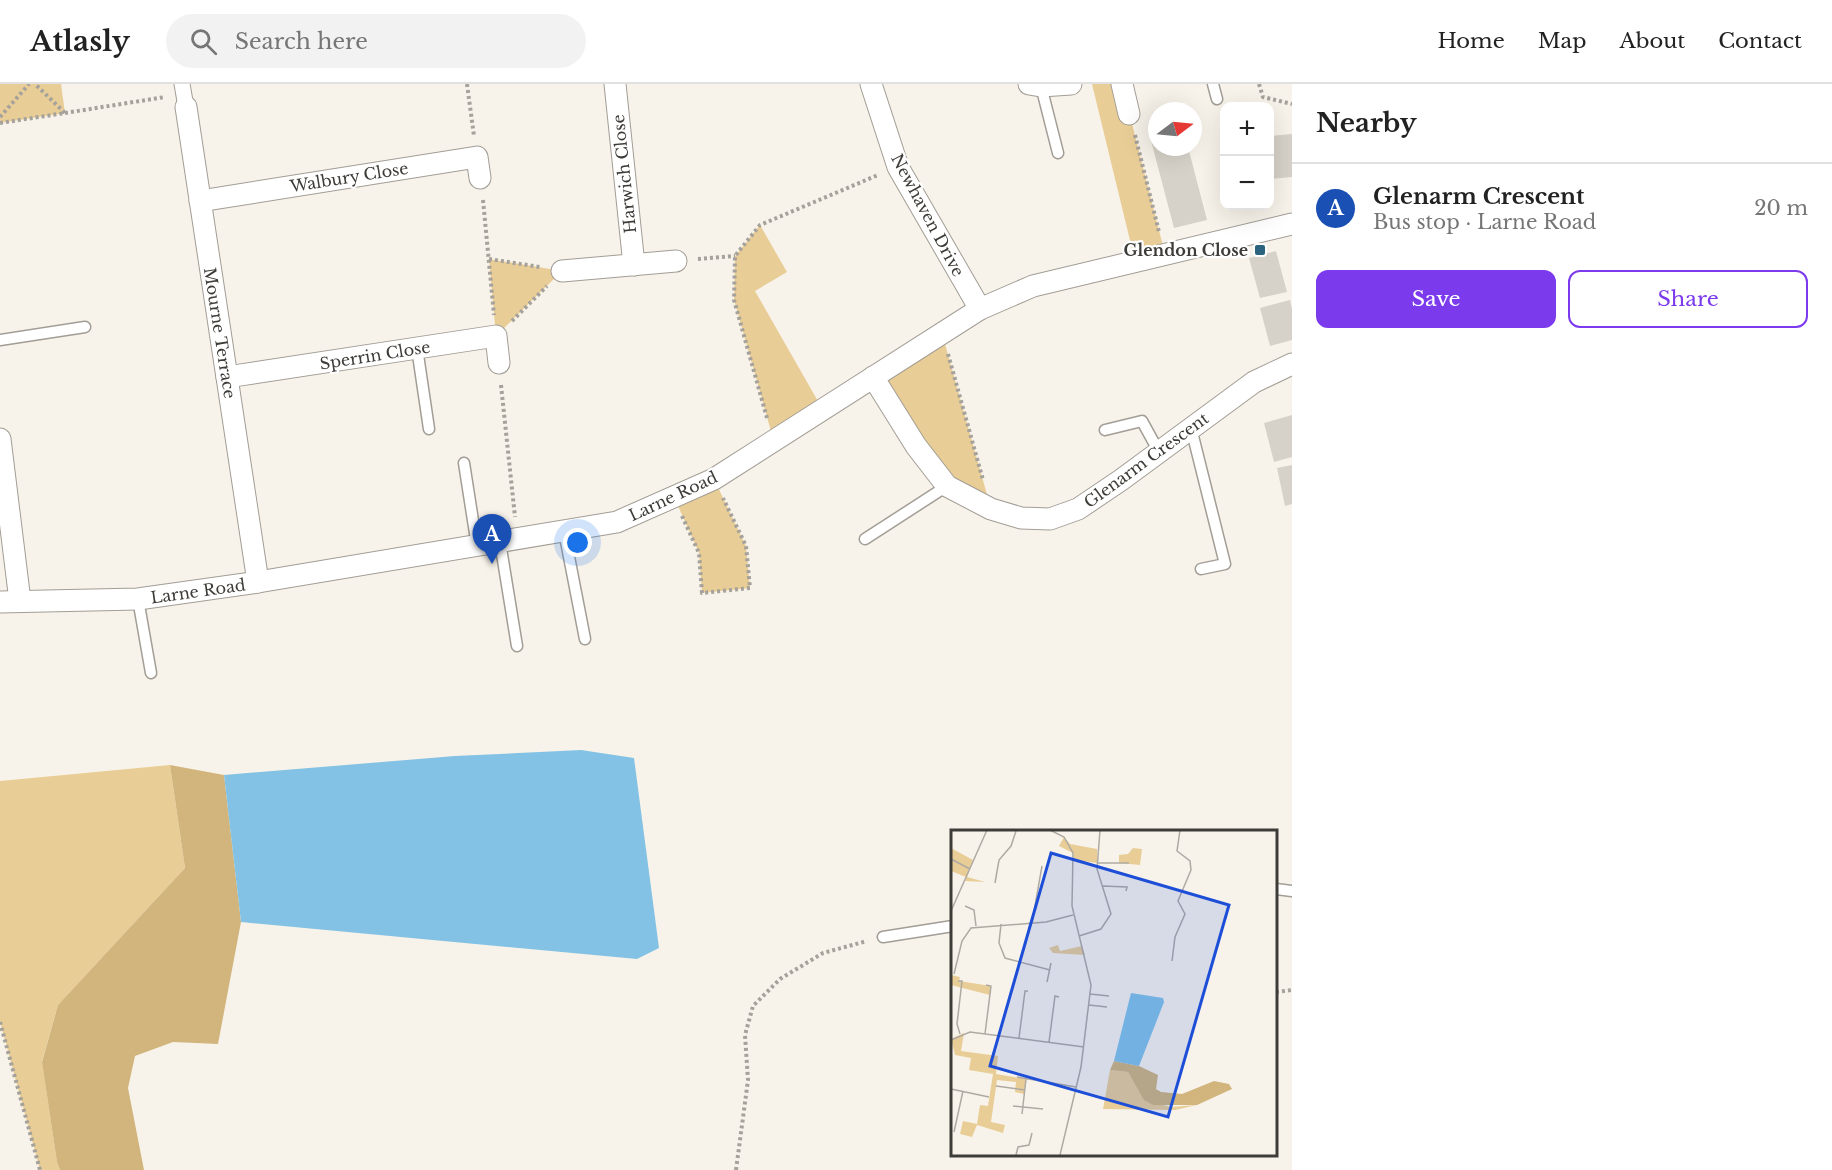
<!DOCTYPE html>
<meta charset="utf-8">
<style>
:root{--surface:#fff;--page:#f2f2f2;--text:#222;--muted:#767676;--line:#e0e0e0;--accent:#7c3aed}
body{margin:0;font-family:"Libre Baskerville",serif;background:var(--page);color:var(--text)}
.controls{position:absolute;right:18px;top:18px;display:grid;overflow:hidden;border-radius:12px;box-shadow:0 6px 24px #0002}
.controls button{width:54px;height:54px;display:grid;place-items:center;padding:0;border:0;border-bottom:2px solid var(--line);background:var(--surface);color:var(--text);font:30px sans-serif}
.compass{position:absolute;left:1148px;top:18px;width:54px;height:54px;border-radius:50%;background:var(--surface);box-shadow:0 6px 24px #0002;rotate:74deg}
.you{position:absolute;left:578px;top:459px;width:21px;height:21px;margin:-15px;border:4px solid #fff;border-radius:50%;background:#1a73e8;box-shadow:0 0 0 9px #1a73e833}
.badge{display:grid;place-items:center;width:39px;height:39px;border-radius:50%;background:var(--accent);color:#fff;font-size:20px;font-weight:700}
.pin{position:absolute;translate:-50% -50px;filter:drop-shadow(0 2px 3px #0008)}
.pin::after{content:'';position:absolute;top:32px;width:21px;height:18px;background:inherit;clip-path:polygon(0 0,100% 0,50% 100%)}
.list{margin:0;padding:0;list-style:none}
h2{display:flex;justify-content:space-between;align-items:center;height:78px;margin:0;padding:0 24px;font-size:26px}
h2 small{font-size:20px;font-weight:400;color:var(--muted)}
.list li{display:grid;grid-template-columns:39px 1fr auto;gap:18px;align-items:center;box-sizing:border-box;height:90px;padding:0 24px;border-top:2px solid var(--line)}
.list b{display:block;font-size:22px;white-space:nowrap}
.list p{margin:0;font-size:20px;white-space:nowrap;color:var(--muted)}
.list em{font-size:20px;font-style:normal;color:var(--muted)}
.actions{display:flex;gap:12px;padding:18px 24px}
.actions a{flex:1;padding:14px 0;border:2px solid var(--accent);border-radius:12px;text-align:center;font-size:21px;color:var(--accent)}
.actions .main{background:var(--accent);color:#fff}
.icon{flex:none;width:33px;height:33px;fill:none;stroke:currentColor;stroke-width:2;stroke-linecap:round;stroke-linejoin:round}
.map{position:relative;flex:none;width:1292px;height:1086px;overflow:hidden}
header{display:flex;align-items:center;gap:36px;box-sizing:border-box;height:84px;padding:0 30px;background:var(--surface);border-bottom:2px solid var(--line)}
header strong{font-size:28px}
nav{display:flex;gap:33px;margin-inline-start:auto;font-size:21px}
.search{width:420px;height:54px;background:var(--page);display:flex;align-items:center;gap:15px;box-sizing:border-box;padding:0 21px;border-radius:33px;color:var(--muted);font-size:22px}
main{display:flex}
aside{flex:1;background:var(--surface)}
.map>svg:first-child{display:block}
</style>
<header>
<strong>Atlasly</strong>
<div class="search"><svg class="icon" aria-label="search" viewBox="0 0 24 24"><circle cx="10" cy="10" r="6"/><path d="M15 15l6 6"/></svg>Search here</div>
<nav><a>Home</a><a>Map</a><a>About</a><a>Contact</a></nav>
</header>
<main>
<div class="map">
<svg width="1292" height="1086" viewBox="0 0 1292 1086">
<rect width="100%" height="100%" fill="#f8f3ea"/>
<g fill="#e9cd96">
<path d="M0 0H61L65 29 0 39Z"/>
<path d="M1092 0H1122L1165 170 1135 177Z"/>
<path d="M760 141 787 188 755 207 823 326 774 358 734 216 735 172Z"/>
<path d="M489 175 562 187 496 252Z"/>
<path d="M942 249 991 425 947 402 873 294Z"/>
<path d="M714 395 746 462 750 504 702 509 699 469 674 413Z"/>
<path d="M170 681 185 784 58 921 42 977 57 1078 60 1086H40L0 938V697Z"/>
</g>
<path fill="#d1b57d" d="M170 681 224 691 241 838 218 960 173 958 135 972 128 1004 144 1086H60L57 1078 42 978 58 921 185 784Z"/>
<path fill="#83c2e4" d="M581 666 634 674 659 864 637 875 241 838 224 691 455 672Z"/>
<g fill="#d6d2c9">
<path d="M1157 47V63H1188L1207 136 1174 144 1149 49Z"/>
<path d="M1292 50V93L1270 95V52Z"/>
<path d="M1276 167 1287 208 1260 214 1249 174Z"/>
<path d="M1290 216 1292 225V256L1270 262 1260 224Z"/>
<path d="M1292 331V373L1274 378 1264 339Z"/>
<path d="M1292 381V420L1285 422 1277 384Z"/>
</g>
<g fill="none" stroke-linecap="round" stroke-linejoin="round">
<defs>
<g id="service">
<path d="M1213 0 1217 15"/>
<path d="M1041 2 1058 69"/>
<path d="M0 256 85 243"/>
<path d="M417 264 429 345"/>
<path d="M1191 344 1225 480 1201 485"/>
<path d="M1105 346 1142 337 1159 368"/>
<path d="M464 379 477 462"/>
<path d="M564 447 585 555"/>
<path d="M865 455 947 402"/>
<path d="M500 458 517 562"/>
<path d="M138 515 151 589"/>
<path d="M1276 805 1292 807"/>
<path d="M883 853 953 842"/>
</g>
<path id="pedestrian" d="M182 0 186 23"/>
<g id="minor">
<path d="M615 0 634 181"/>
<path d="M871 0 898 83 980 225"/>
<path d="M1029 0 1041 2 1071 0"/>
<path d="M1122 0 1129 30"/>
<path d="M186 23 258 498"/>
<path d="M200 117 477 73 480 94"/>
<path d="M562 187 676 177"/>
<path d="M227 293 496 252 499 279"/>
<path d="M873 293 916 362 947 402 991 425 1021 434 1050 435 1078 425 1121 396 1254 298 1292 280"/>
<path d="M0 355 20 517"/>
<path d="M0 518 138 515 258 498 617 438 714 395 980 225 1033 202 1292 140"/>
</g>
</defs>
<use href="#service" stroke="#a29d95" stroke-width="13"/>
<use href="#pedestrian" stroke="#a29d95" stroke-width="17"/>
<use href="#minor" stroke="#a29d95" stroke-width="23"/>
<g stroke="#a5a19b" stroke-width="4" stroke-dasharray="3 3" stroke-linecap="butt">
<path d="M467 0 474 52"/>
<path d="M1259 0 1263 13 1292 20"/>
<path d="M65 29 165 13"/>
<path d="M0 33 29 0"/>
<path d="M0 39 65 29 35 0"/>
<path d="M1135 51 1159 148"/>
<path d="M483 116 494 231"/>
<path d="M489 175 540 183"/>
<path d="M698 175 735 172"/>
<path d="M512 237 547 202"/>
<path d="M948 270 983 396"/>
<path d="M501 301 515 433"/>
<path d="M767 334 734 216 735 172 760 141 878 91"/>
<path d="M682 432 699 469 702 509 750 504 746 462 723 414"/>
<path d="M1276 908 1292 906"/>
<path d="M0 938 40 1086"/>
<path d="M736 1086 748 996 745 951 753 922 780 895 823 869 867 857"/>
</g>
<use href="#service" stroke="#fff" stroke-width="10"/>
<use href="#pedestrian" stroke="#fff" stroke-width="15"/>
<use href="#minor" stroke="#fff" stroke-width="21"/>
</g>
<rect fill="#2c637e" stroke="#fff" stroke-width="2" x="1254" y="160" width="12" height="12" rx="3"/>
<g text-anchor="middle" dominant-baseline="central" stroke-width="4.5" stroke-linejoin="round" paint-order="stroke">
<g font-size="16" fill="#3e3c38" stroke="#fff">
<text transform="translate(624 90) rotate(-96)">Harwich Close</text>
<text transform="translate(349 93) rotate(-9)">Walbury Close</text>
<text transform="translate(928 131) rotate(62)">Newhaven Drive</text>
<text transform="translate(220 249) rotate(81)">Mourne Terrace</text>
<text transform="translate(375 271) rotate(-9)">Sperrin Close</text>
<text transform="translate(1146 376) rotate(-36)">Glenarm Crescent</text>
<text transform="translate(673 412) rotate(-25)">Larne Road</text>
<text transform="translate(198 507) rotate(-8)">Larne Road</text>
</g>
<g font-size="16" font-weight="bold" fill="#3e3c38" stroke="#fff" text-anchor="end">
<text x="1248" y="166">Glendon Close</text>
</g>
</g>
<g transform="translate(951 746)">
<rect width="326" height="326" fill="#f8f3ea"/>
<path d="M113 7 119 14 146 19V33L123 30 122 23 108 16ZM0 18 22 30 16 47 34 52 14 51 15 47 0 41ZM182 18 191 19 189 35 168 33V25L177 24ZM107 115 109 121 131 116 134 125 102 123 98 118ZM0 145 9 147 8 151 40 156 39 165 0 155ZM13 203 10 221 47 226 45 244 75 249 73 264 64 262 65 252 46 250 40 292 54 295 52 303 26 295 21 307 9 304 12 291 26 294 29 275 37 276 42 244 18 240 20 228 4 225 0 209ZM159 240 177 242 193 269 219 277 246 275 224 280 152 279Z" fill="#e9cd96"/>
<path d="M163 231 188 236 207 245 205 259 210 262 231 264 263 251 278 254 281 259 246 275H202L193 270 177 242 159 240Z" fill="#d1b57d"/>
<path d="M180 163 212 168 213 172 188 236 163 231Z" fill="#83c2e4"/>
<path fill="none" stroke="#aeaaa3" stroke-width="1.5" d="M59 0H81M99 0 113 7 122 23 121 76 140 155 130 237 109 325M0 29 19 39M146 33H178M44 53 48 30 60 16 65 1M152 56 176 57 175 61M14 76 23 80 25 96M0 81 36 0M81 93 91 36M50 94 48 113 54 128 99 140M128 106 150 99 160 84 146 39 149 0M221 131 224 107 234 84 227 71 240 40 239 31 226 21 229 0M3 144 11 111 20 98 95 92 122 85M7 151H11L6 194 9 204M96 152 100 133M139 164 158 166M138 175 156 177M34 204 40 156 35 155M68 208 74 161H77M0 210 19 202 133 217M98 212 104 166 108 167M66 247 125 257M45 256 74 260M0 259 38 267M62 276 92 279M71 284 75 249M3 302 12 261M65 325 67 317 78 315 81 303"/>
<path fill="#1d4ed8" fill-opacity="0.15" stroke="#1d4ed8" stroke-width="3" d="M100 23 278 75 217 287 39 236Z"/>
<rect width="326" height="326" fill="none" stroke="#3e3c38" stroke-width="3"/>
</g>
</svg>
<div class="controls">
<button>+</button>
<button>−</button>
</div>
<svg class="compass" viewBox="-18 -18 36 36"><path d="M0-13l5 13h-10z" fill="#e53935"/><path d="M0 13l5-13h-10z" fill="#767676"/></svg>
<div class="you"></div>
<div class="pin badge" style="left:492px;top:480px;background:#1a4fb4">A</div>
</div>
<aside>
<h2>Nearby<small></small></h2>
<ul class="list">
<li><span class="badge" style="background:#1a4fb4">A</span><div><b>Glenarm Crescent</b><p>Bus stop · Larne Road</p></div><em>20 m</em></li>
</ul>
<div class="actions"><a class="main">Save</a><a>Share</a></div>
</aside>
</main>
